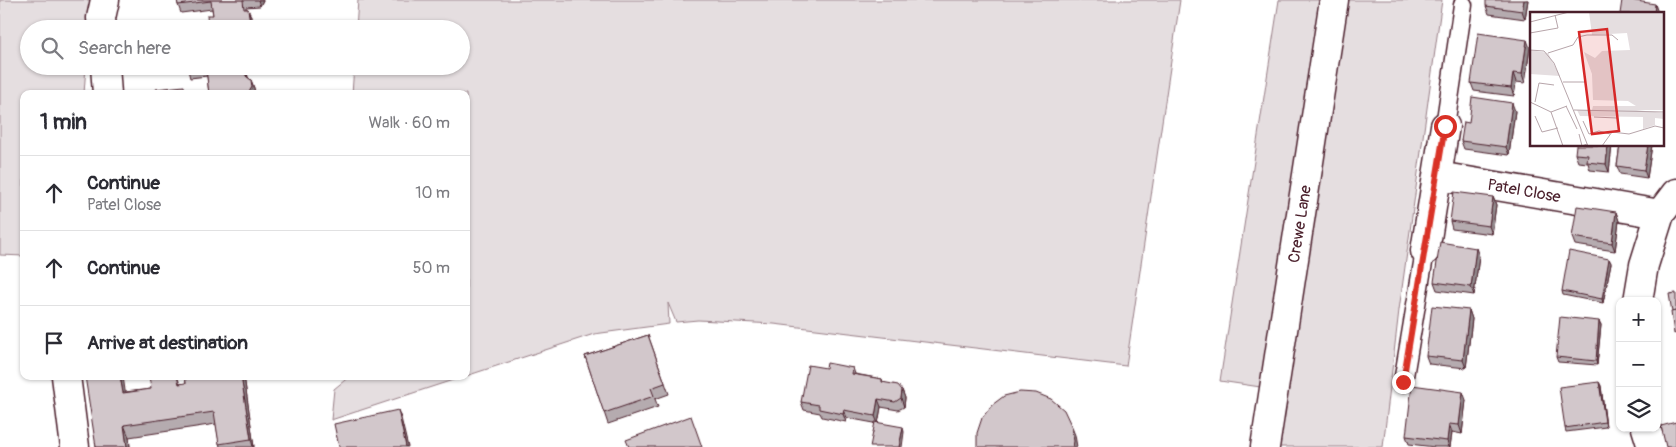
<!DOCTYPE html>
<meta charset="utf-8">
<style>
:root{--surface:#fff;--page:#f2f2f3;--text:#2b2b33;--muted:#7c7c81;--line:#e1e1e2}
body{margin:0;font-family:Pangolin,sans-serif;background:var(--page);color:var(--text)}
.controls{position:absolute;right:15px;bottom:15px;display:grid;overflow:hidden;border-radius:10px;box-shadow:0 1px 4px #0004}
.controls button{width:45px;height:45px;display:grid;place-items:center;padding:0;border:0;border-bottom:1px solid var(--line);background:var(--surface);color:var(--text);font:25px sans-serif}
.stop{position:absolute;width:15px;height:15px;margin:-11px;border:4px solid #d93025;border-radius:50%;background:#fff}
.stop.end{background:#d93025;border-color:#fff;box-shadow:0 1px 5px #0008}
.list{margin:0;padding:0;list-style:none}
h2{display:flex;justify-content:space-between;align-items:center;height:65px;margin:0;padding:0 20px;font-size:21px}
h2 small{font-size:16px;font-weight:400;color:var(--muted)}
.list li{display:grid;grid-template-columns:32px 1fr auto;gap:15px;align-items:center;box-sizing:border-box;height:75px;padding:0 20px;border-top:1px solid var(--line)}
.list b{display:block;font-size:19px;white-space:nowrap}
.list p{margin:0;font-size:16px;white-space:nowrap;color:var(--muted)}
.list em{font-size:16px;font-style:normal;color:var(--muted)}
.icon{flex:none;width:28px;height:28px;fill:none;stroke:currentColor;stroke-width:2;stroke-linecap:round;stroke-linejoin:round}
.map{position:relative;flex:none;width:1676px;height:447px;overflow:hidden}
.search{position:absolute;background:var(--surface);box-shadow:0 1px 4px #0004;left:20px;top:20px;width:450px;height:55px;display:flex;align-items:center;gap:12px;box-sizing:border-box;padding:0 18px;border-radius:28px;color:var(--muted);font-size:19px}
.panel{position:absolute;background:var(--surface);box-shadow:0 1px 4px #0004;left:20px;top:90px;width:450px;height:290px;border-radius:10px}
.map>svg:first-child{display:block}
</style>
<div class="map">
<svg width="1676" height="447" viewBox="0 0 1676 447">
<rect width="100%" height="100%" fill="#fff"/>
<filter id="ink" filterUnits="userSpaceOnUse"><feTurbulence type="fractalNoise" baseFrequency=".02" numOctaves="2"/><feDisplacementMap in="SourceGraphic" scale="10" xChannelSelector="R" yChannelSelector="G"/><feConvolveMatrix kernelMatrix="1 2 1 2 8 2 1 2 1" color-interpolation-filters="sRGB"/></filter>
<g filter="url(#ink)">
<g fill="#e5dee0" stroke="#987e86">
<path d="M0 0H91L89 29H29V66H86L84 94H24V256L0 255Z"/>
<path d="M358 0H1180L1126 366 774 324 698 320 676 322 668 303 669 324 594 334 466 376V94H352L354 66H461V29H356Z"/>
<path d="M1279 0H1334L1274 389 1220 381Z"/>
<path d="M1336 0H1442L1399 310 1383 447H1269Z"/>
<path d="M350 376H465L331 420 334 389Z"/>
</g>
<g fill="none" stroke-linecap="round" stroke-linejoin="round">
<defs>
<g id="lane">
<path d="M1445 126 1463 5"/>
<path d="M1403 382 1425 251"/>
</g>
<g id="street">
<path d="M102 29 101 18 105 0"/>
<path d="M105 66 107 94"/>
<path d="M1438 176 1660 214"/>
<path d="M1425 251 1445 126"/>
<path d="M1638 301 1644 265 1660 214 1676 193"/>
<path d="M66 376 75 447"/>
<path d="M1646 428 1652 447"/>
</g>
<path id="secondary" d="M1265 447 1334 0"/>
</defs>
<use href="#lane" stroke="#4a1f2b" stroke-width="21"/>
<use href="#street" stroke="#4a1f2b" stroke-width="31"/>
<use href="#secondary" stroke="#4a1f2b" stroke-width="31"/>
<use href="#lane" stroke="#fff" stroke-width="18"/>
<use href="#street" stroke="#fff" stroke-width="28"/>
<use href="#secondary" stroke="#fff" stroke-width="28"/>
</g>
<g fill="#b5abaf" stroke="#4a1f2b">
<path d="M177 0H263L260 6 246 7V9H248L251 17 213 15 212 9 181 13 178 5Z"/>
<path d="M1528 0 1525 19 1489 14 1486 6Z"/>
<path d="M1530 48 1525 83 1516 82 1514 96 1474 91 1471 83Z"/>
<path d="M187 66H249L250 72 247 73 248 77 251 80 254 88 255 94H209L207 76 190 78Z"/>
<path d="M1515 111 1509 155 1464 149 1461 141 1469 123Z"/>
<path d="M1612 145 1609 172 1590 170 1588 163 1578 162 1575 154Z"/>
<path d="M1620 145H1652L1647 178 1620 174 1617 166Z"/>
<path d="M1493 197 1496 205 1492 234 1452 229 1450 221Z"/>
<path d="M1616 212 1619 221 1615 251 1575 245 1572 237Z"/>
<path d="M1479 256 1474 295 1437 290 1434 282Z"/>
<path d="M1609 259 1611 263 1603 303 1563 295 1562 291Z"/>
<path d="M1469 310 1472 319 1466 368 1429 364 1426 356Z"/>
<path d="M1599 321 1601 325 1597 365 1558 362 1556 357Z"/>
<path d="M648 335 669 394 655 399 658 407 608 424 585 356Z"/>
<path d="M826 368H853L855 374 882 379 883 382 902 390 905 398 904 407 898 410 881 407 878 423 904 432 874 423 847 418 846 422 822 417 820 413 804 410 801 402Z"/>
<path d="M177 376 180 384 186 383 185 376H244L254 447H220L216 424 129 437 130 447H96L125 392 151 389Z"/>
<path d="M1599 382 1601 386 1606 427 1566 432 1565 428Z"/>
<path d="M1466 400 1462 434 1452 432 1450 447H1435L1409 444 1406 436Z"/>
</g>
<g fill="#938b8e" stroke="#4a1f2b">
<path d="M258 0H263L260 6Z"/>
<path d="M1524 0H1528L1525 19 1522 11Z"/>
<path d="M1655 4 1658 13V14H1654Z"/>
<path d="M248 9 251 17 253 29H251Z"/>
<path d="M1527 40 1530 48 1525 83 1522 74Z"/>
<path d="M245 66 247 73 249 84 246 76Z"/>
<path d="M1513 73 1516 82 1514 96 1511 88Z"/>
<path d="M251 80 254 88 255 94H250L249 92Z"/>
<path d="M1512 103 1515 111 1509 155 1506 147Z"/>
<path d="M1608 145H1612L1609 172 1606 164Z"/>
<path d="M1648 145H1652L1647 178 1644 170Z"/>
<path d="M1493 197 1496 205 1492 234 1489 226Z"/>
<path d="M1616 212 1619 221 1615 251 1612 243Z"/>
<path d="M1476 248 1479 256 1474 295 1471 287Z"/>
<path d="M1609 259 1611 263 1603 303 1602 299Z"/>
<path d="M1469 310 1472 319 1466 368 1463 360Z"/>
<path d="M1599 321 1601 325 1597 365 1596 361Z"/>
<path d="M120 376H123L127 405 123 393Z"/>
<path d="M241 376H244L254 447H253L251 439Z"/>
<path d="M1599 382 1601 386 1606 427 1605 422Z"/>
<path d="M902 390 905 398 904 407 901 398Z"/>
<path d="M1463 392 1466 400 1462 434 1459 425Z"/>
<path d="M878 399 881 407 878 424 875 416Z"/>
<path d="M398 410 401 418 408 447H406Z"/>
<path d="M844 410 847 418 846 422 843 414Z"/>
<path d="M1449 424 1452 432 1450 447H1449L1447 441Z"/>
<path d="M124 425 129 437 130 447H127Z"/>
<path d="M1071 425 1075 435 1077 447H1073Z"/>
<path d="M903 427 904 432 902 447H899Z"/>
</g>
<g fill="#d2c7cb" stroke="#4a1f2b">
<path d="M177 0H243L244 9H248L251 29H208L207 15H213L211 1 178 5Z"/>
<path d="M1486 0H1524L1522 11 1486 6Z"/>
<path d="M1622 0H1630L1655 4 1654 14H1620Z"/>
<path d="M1478 33 1527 40 1522 74 1513 73 1511 88 1471 83Z"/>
<path d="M187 66H245L246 76 251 80 252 87 249 92 236 94H209L206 68 187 70Z"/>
<path d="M184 86 185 94H156V89Z"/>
<path d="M1472 97 1512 103 1506 147 1461 141 1464 122 1469 123Z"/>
<path d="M1576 145H1608L1606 164 1587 162 1588 155 1575 154Z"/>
<path d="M1620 145H1648L1644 170 1617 166Z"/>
<path d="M1454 192 1493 197 1489 226 1450 221Z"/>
<path d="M1577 206 1616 212 1612 243 1572 237Z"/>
<path d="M1440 242 1476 248 1471 287 1434 282Z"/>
<path d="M1569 251 1609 259 1602 299 1562 291Z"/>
<path d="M1676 293V311L1672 312 1669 294Z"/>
<path d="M1432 306 1469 310 1463 360 1426 356Z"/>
<path d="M1676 311V333L1674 334 1671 312Z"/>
<path d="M1560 317 1599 321 1596 361 1556 357Z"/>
<path d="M648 335 665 383 651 388 654 396 604 413 585 356Z"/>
<path d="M827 363 853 368 852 374 882 379V382L898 385 902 390 901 398 895 402 878 399 875 416 844 410 843 414 819 409V405L801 402 808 365 826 368Z"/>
<path d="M85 376H120L123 393 151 389 149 376H177L179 384 186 383 185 376H241L251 439 219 444 214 412 124 425 127 447H96Z"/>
<path d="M1599 382 1605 422 1565 428 1559 387Z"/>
<path d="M1412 385 1463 392 1459 425 1449 424 1447 441 1406 436Z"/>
<path d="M1020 392 1036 393 1051 399 1064 410 1071 425 1074 441 1073 447H977V433L982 418 992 405 1004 396Z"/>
<path d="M398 410 406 447H339L334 424Z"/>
<path d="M691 416 702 447H629L626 440Z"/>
<path d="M875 422 903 427 899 447H870Z"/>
<path d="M1676 422V447H1666L1661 426Z"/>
</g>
</g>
<g fill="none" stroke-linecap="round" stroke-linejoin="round" filter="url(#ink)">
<path stroke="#d93025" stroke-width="6" d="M1403 382 1445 126"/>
</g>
<g text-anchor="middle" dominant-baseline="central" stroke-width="4" stroke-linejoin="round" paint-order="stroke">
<g font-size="16" fill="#4a1f2b" stroke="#fff">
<text transform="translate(1524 191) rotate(10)">Patel Close</text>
<text transform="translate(1300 224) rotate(-81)">Crewe Lane</text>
</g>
</g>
<g transform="translate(1530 12)">
<rect width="134" height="134" fill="#fff"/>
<path d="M59 0H134V98H106L134 101V107L125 106V113L113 117V105L50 104 47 98H62L63 94H106L98 89 63 88 62 62 54 40 65 46 72 39 100 38 97 21 62 23ZM0 38 18 41 30 64 0 62Z" fill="#e5dee0"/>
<path fill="none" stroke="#b7a5aa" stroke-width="1" d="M0 10 39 0M0 21 28 16 25 3M0 38 14 39 24 51 58 134M18 41 43 33 48 25 57 23H82L88 28M33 70H55V66M0 90 21 100 33 134M5 90 9 71 24 73M36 94 47 117M44 98 134 100M21 100 37 94M5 104 12 120 28 116M64 105 87 106M53 109 59 122 69 119 80 122M49 122 52 134 57 132M72 134 82 120 99 122 125 114 134 116"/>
<path fill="#d62828" fill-opacity="0.15" stroke="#d62828" stroke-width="2.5" d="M77 17 89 119 62 122 49 20Z"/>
<rect width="134" height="134" fill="none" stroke="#4a1f2b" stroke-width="2.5"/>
</g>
</svg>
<div class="controls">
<button>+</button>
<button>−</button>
<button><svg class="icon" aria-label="layers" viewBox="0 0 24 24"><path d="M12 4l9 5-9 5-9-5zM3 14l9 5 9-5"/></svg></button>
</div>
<div class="stop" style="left:1445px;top:126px"></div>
<div class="stop end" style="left:1403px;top:382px"></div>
<div class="search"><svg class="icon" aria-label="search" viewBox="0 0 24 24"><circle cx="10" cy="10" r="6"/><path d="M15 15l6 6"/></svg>Search here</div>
<section class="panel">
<h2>1 min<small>Walk · 60 m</small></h2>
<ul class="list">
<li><svg class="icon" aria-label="ahead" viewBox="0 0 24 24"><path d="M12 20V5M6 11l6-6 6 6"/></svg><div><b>Continue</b><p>Patel Close</p></div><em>10 m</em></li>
<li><svg class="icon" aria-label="ahead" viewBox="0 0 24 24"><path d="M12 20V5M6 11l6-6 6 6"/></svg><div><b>Continue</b></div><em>50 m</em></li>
<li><svg class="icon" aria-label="arrive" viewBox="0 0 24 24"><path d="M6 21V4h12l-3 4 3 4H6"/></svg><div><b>Arrive at destination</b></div></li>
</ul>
</section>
</div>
